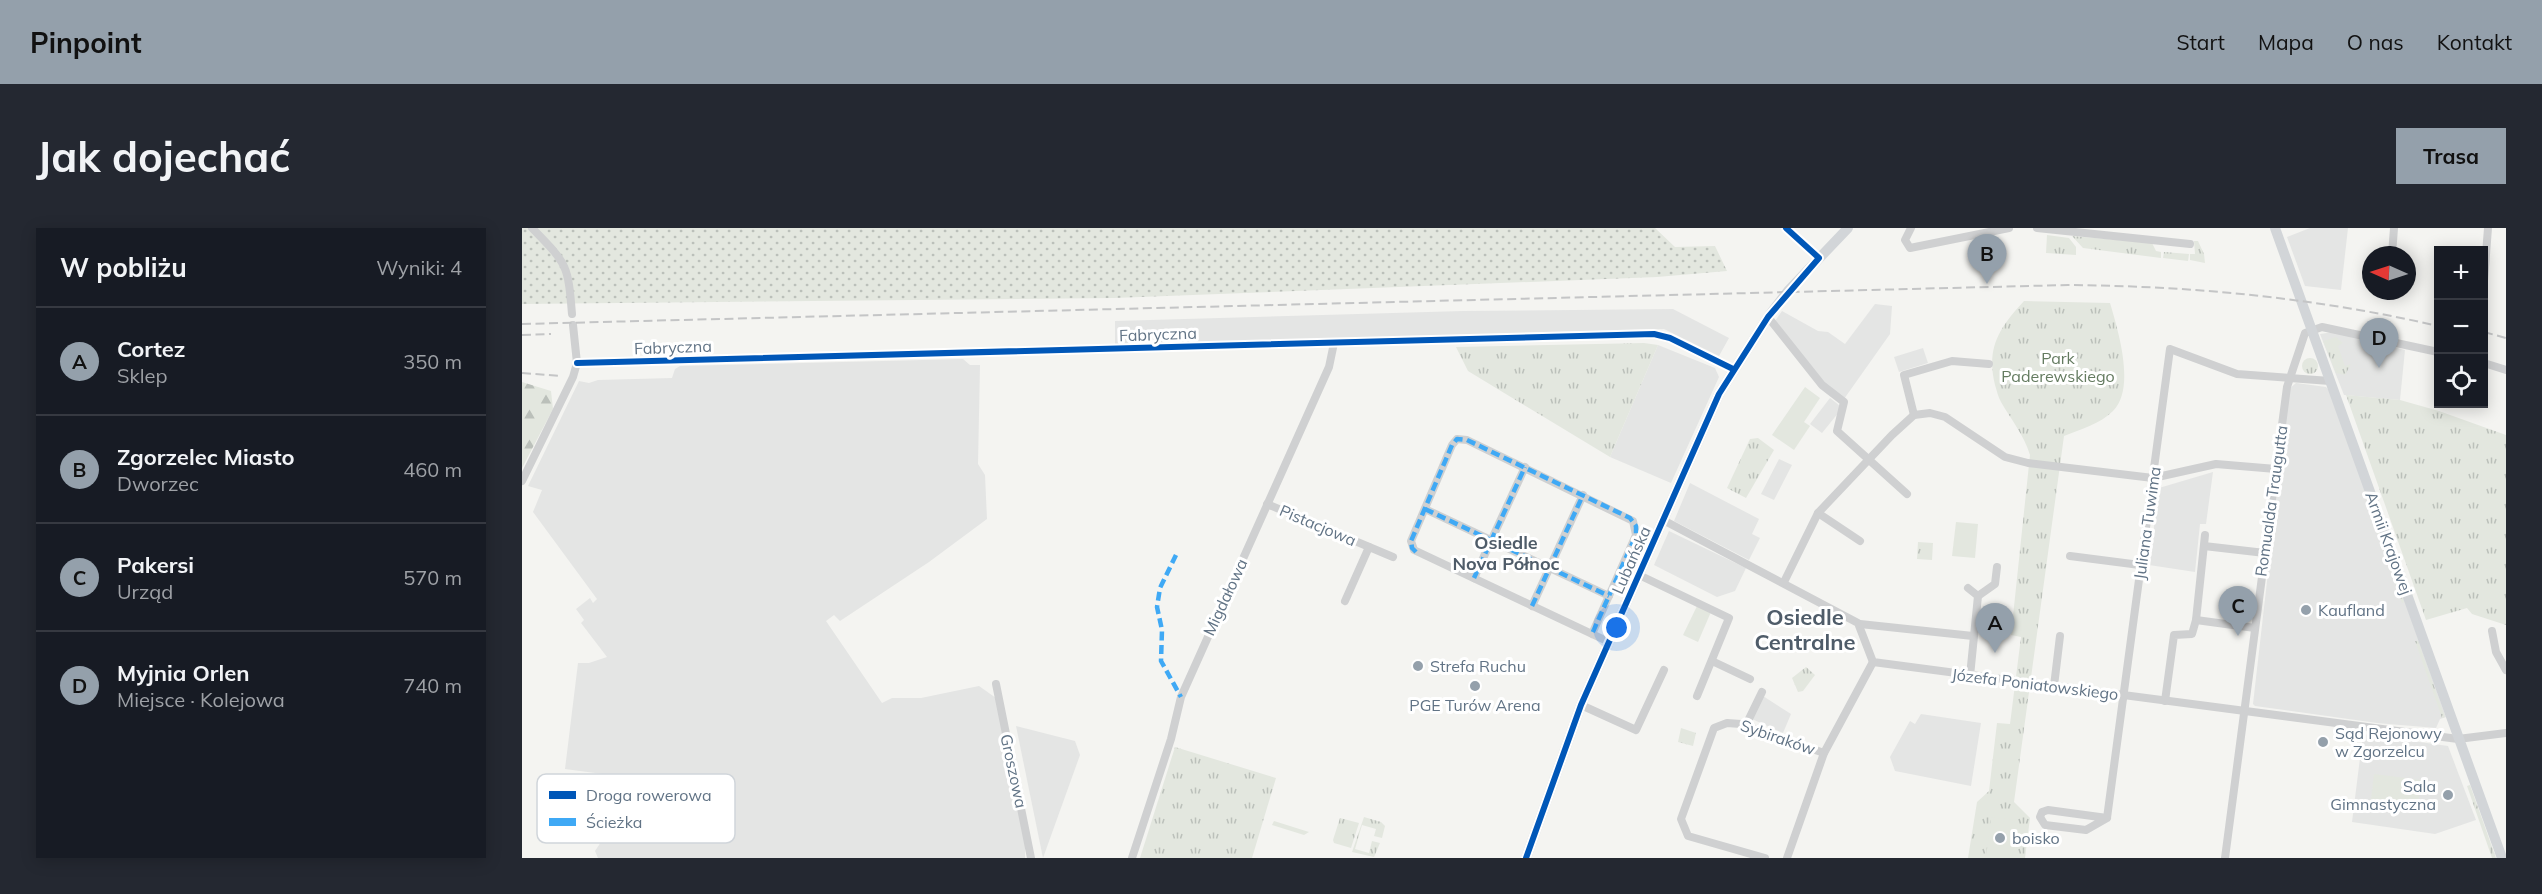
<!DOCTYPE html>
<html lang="pl">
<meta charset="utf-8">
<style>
:root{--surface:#171b24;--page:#242831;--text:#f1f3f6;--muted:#9ea1a6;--line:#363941;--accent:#94a0ab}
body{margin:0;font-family:Mulish,sans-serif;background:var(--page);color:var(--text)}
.controls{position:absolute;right:18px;top:18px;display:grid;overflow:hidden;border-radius:0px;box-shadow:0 3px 15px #0003}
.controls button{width:54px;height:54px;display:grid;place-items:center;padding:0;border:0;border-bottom:2px solid var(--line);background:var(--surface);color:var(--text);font:30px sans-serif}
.compass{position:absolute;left:1840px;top:18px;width:54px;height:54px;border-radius:50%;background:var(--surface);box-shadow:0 3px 15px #0003;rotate:273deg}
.you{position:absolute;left:1095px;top:400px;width:21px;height:21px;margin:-15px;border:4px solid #fff;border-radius:50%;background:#1a73e8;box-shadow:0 0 0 9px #1a73e833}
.badge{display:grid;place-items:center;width:39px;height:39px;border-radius:50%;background:var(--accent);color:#111;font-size:20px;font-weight:700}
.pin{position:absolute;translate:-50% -50px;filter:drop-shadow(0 2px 3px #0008)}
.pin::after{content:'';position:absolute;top:32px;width:21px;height:18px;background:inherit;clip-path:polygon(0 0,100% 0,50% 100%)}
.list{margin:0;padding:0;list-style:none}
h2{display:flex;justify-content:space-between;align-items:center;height:78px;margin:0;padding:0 24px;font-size:26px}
h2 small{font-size:20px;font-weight:400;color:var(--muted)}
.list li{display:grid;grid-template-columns:39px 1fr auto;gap:18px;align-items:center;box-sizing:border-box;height:108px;padding:0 24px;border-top:2px solid var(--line)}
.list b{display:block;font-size:22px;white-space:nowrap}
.list p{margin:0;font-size:20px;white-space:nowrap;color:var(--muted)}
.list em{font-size:20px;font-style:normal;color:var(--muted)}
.icon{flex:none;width:33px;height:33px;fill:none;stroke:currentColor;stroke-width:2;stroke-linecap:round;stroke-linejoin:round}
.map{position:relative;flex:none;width:1984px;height:630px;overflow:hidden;border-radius:0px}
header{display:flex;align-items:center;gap:36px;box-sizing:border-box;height:84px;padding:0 30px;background:var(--accent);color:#111}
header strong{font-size:28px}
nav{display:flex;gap:33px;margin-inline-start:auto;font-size:21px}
.intro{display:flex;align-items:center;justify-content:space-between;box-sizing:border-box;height:144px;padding:0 36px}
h1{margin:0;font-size:42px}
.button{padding:15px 27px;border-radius:0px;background:var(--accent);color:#111;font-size:21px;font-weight:700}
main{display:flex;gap:36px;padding:0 36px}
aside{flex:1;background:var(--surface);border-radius:0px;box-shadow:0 3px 15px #0003}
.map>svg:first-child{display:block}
</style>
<header>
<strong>Pinpoint</strong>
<nav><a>Start</a><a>Mapa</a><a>O nas</a><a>Kontakt</a></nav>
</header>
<div class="intro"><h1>Jak dojechać</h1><a class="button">Trasa</a></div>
<main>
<aside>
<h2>W pobliżu<small>Wyniki: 4</small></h2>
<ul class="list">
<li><span class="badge">A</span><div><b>Cortez</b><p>Sklep</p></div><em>350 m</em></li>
<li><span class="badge">B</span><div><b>Zgorzelec Miasto</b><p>Dworzec</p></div><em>460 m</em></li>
<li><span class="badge">C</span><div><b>Pakersi</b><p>Urząd</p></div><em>570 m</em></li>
<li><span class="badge">D</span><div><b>Myjnia Orlen</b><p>Miejsce · Kolejowa</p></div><em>740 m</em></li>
</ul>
</aside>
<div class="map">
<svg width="1984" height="630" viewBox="0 0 1984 630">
<defs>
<pattern id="grass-tufts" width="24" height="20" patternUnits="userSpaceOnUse" patternTransform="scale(1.5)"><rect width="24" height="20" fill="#e3e7df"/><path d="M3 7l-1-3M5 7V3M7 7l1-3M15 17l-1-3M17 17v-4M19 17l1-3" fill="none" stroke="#bbc0ba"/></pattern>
<pattern id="forest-firs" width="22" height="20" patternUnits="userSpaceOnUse" patternTransform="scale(1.5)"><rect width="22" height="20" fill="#e3e7df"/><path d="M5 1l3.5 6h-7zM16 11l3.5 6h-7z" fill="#bbc0ba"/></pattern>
<pattern id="garden-dots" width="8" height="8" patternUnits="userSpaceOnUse" patternTransform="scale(1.5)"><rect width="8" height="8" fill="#e3e7df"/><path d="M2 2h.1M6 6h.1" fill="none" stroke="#bbc0ba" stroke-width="1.8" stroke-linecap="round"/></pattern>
</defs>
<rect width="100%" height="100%" fill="#f4f4f1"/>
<g fill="#e4e5e4">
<path d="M1788 0H1826L1819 62 1783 58 1765 9Z"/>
<path d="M1353 76 1370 78 1368 106 1322 171 1301 155 1253 93 1260 83 1296 103 1306 104 1323 116Z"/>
<path d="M1151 81 1207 110 1197 128 1142 101 593 117V93L941 83Z"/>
<path d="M1812 104 1883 122 1878 172 1822 167 1798 106Z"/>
<path d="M1136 117 1193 140 1197 149 1149 255 1088 229Z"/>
<path d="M1401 120 1406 135 1377 144 1372 129Z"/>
<path d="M441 131 448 137H458L456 236 463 247 465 291 407 334 318 393 312 387 304 393 360 475 370 470H399L457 458 474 470 503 617V630H76L73 623 87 602 100 584 130 558 126 552 43 541 56 435H67L85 429 59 395 62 392 54 381 68 370 71 375 75 371 11 284 20 262 6 258 57 153 67 155 76 152 150 150 153 141 158 138Z"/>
<path d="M1774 155 1804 159 1808 163 1924 489 1918 491 1914 500 1855 495 1733 478 1731 476 1767 161Z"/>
<path d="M1308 170 1318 178 1317 184 1300 205 1288 196Z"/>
<path d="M1257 231 1270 237 1252 272 1239 266Z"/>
<path d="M1691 244 1684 296H1678L1673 344 1627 337 1637 260Z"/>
<path d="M1168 255 1237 291 1230 306 1238 310 1227 332 1152 293Z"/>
<path d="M1147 303 1224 340 1213 363 1195 369 1132 337Z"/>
<path d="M1241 468 1269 486 1261 505 1230 491Z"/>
<path d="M1399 486 1459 495 1449 558 1373 543 1368 529 1388 493 1393 496Z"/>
<path d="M494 498 553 513 558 527 521 630Z"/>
<path d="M1841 506 1926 518 1954 592 1913 606 1830 594Z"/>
</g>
<g fill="url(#grass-tufts)">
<path d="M1525 7 1547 10 1554 19V27L1524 25Z"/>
<path d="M1550 8 1630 15 1634 23 1639 24V30L1561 20Z"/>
<path d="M1672 13H1676L1682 26 1683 35 1668 32V26H1673Z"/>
<path d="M1642 24 1667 26 1666 33 1641 30Z"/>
<path d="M1502 73 1588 75C1596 102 1614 160 1591 183 1578 196 1559 201 1542 208L1492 574 1508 590 1503 630H1446L1455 574 1467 563 1475 495 1488 496 1499 409 1489 407 1508 227C1502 207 1490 193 1479 174 1476 169 1475 163 1473 157 1464 120 1477 100 1502 73Z"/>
<path d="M1814 109 1821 115 1816 118 1823 138 1829 136 1823 147 1814 145 1801 113Z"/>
<path d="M1122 115 1136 117 1088 229 946 143 934 119Z"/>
<circle cx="1788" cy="138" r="8"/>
<path d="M1824 167 1878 172 1917 183 1984 207V397L1950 386 1945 380 1904 392Z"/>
<path d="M1236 210 1252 222 1224 270 1205 260 1228 211Z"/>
<path d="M1852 295 1855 298 1882 374 1880 375Z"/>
<path d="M1396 314 1411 315 1410 332 1395 331Z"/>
<path d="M1893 413H1896L1923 489 1920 490Z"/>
<path d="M1284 439 1293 447 1281 463 1276 464 1270 450Z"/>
<path d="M1159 500 1174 505 1171 518 1156 514Z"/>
<path d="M653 519 754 550 730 630H618Z"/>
<path d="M1948 557 1974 630H1970L1945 558Z"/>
<path d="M842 589 859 594 863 598 860 610 852 608 854 601 840 597 833 621 847 625 850 613 858 615 852 629 830 624Z"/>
<path d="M818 590 837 595 829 620 812 615 811 612Z"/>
<path d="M752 593 787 604 782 607 750 597Z"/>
</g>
<path fill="url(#forest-firs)" d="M0 154 29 163 31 181 0 240Z"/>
<path fill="url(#garden-dots)" d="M0 0H1133L1153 19 1193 18 1205 43 1135 49 592 70 0 76Z"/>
<g fill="#e3e7df">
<path d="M1283 159 1298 170 1282 194 1288 198 1272 222 1250 207Z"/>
<path d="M1434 294 1456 296 1453 330 1430 328Z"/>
<path d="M1175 378 1189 384 1176 414 1161 407Z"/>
<path d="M1852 546 1899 552 1895 585 1848 579Z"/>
<path d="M1469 589 1491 592 1486 630 1464 629Z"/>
</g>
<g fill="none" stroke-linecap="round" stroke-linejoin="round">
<g stroke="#cfd0d1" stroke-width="8">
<path d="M10 0C45 36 46 36 50 86"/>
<path d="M1264 0 1297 30"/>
<path d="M1389 0 1383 12 1388 20 1487 0"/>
<path d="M1515 0 1668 16"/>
<path d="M1870 27 1872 0"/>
<path d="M1962 53 1966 0"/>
<path d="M1246 89 1300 157 1322 174 1315 203 1385 266"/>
<path d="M55 135 1132 106 1148 110 1211 141"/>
<path d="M1962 135 1984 142"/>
<path d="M1392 187 1382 147 1430 133 1467 136"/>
<path d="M0 253 51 149 55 135 51 97"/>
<path d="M745 276 871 329"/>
<path d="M903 281 1087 368"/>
<path d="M1296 285 1338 313"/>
<path d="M1141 292 1336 395 1351 434 1936 511 1984 505"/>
<path d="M1682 318 1743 325"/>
<path d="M1548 328 1618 337"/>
<path d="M1117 347 1207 390 1175 468"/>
<path d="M952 350 1003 239"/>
<path d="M1262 354 1296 285 1370 207 1392 187 1408 185 1423 189 1483 229 1506 235 1631 250 1694 236 1754 241"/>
<path d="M1446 360 1456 368 1448 448"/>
<path d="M1456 368 1473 356 1475 339"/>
<path d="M823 373 847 319"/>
<path d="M1010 378 1061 267"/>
<path d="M1674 392 1683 307"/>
<path d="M1338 396 1451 408"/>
<path d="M1970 403 1974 424 1984 442"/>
<path d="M1070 406 1114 307 1111 293 945 212 935 211 930 217 889 313 892 322 1087 414"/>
<path d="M1190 433 1228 451"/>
<path d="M474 456 509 630"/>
<path d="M1532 458 1538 408"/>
<path d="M1643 473 1652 407 1670 406 1674 392 1733 400"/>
<path d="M1059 477 1114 502 1142 442"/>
<path d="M1224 497 1240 464"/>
<path d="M1585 590 1564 602 1523 597 1518 589 1520 584 1526 582 1585 590 1648 121 1715 146 1808 153"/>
<path d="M610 630 649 511 659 469 807 139 812 115"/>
<path d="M1243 630 1166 608 1159 591 1192 500 1205 495 1219 496 1302 525"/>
<path d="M1265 630 1302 525 1351 434"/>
<path d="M1703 630 1765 159 1783 105 1800 99 1916 124"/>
</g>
<g stroke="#d2d5d8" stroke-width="10">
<path d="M1753 0 1980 630"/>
<path d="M1004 630 1059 477 1197 166 1246 89 1266 63 1326 0"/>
</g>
<g stroke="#c4c5c6" stroke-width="2" stroke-dasharray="9 4.5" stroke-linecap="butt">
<path d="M0 96 1546 57C1671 58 1795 70 1916 98"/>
<path d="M1962 104 1984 110"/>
<path d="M0 107 29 106"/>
<path d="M0 145 40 148"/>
</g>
<g stroke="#3fa9f5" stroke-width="4.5" stroke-dasharray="9 4.5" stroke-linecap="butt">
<path d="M903 281 1087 368"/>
<path d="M894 324 890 320 889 313 930 217 935 211 945 212 1108 290 1114 298V307L1070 406"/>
<path d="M654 327 638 360 635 379 640 402 639 433 659 469"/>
<path d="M952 350 1003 239"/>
<path d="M1010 378 1061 267"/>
</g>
<defs>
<g id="cycleway">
<path d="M55 135 1132 106 1148 110 1211 141"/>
<path d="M1004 630 1059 477 1197 166 1246 89 1297 30 1264 0"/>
</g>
</defs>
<use href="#cycleway" stroke="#fff" stroke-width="10"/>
<use href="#cycleway" stroke="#0057b8" stroke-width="6"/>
</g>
<g fill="#94a0ab" stroke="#fff" stroke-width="2">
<circle cx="1784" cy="382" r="6"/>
<circle cx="896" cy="438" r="6"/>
<circle cx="953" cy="458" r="6"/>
<circle cx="1801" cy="514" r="6"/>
<circle cx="1926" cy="567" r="6"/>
<circle cx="1478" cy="610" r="6"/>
</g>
<g text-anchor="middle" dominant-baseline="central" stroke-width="6" stroke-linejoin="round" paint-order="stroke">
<g font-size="16" fill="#617385" stroke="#fff">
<text transform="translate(636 106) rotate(-2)">Fabryczna</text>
<text transform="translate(151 119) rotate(-2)">Fabryczna</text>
<text transform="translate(1749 273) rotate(-82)">Romualda Traugutta</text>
<text transform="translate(1625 295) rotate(-82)">Juliana Tuwima</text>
<text transform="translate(796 297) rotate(23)">Pistacjowa</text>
<text transform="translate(1867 315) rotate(70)">Armii Krajowej</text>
<text transform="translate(1109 332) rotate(-66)">Lubańska</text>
<text transform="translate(703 369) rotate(-65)">Migdałowa</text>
<text transform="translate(1513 456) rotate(7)">Józefa Poniatowskiego</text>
<text transform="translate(1256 509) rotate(19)">Sybiraków</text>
<text transform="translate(492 543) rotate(78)">Groszowa</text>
</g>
<g font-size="16" fill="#647b60" stroke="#fff">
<text x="1536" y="130">Park<tspan x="1536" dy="18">Paderewskiego</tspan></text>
</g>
<g font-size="16" fill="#617385" stroke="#fff" text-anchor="start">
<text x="1796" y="382">Kaufland</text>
<text x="908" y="438">Strefa Ruchu</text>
<text x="953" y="477" text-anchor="middle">PGE Turów Arena</text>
<text x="1813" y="505">Sąd Rejonowy<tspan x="1813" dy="18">w Zgorzelcu</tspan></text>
<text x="1914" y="558" text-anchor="end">Sala<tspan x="1914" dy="18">Gimnastyczna</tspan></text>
<text x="1490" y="610">boisko</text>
</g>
<g font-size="18" font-weight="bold" fill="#4f5c69" stroke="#fff">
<text x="984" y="314">Osiedle<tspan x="984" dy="21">Nova Północ</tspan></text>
</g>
<g font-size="22" font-weight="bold" fill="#4f5c69" stroke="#fff">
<text x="1283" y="389">Osiedle<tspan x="1283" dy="25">Centralne</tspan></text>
</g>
</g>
<rect x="15" y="546" width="198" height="69" rx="9" fill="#fff" stroke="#d0d5da" stroke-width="1.5"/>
<rect x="27" y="563" width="27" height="8" fill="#0057b8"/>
<rect x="27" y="590" width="27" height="8" fill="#3fa9f5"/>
<g font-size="16" fill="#617385">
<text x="64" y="573">Droga rowerowa</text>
<text x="64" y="600">Ścieżka</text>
</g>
</svg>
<div class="controls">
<button>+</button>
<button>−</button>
<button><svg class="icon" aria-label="locate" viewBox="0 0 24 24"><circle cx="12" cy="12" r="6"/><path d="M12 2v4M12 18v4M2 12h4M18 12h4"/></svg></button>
</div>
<svg class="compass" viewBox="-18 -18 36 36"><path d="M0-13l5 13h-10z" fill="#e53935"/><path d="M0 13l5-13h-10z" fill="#9ea1a6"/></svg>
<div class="you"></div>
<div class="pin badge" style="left:1473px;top:425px">A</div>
<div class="pin badge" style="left:1465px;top:56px">B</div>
<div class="pin badge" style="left:1716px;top:408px">C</div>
<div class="pin badge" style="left:1857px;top:140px">D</div>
</div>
</main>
